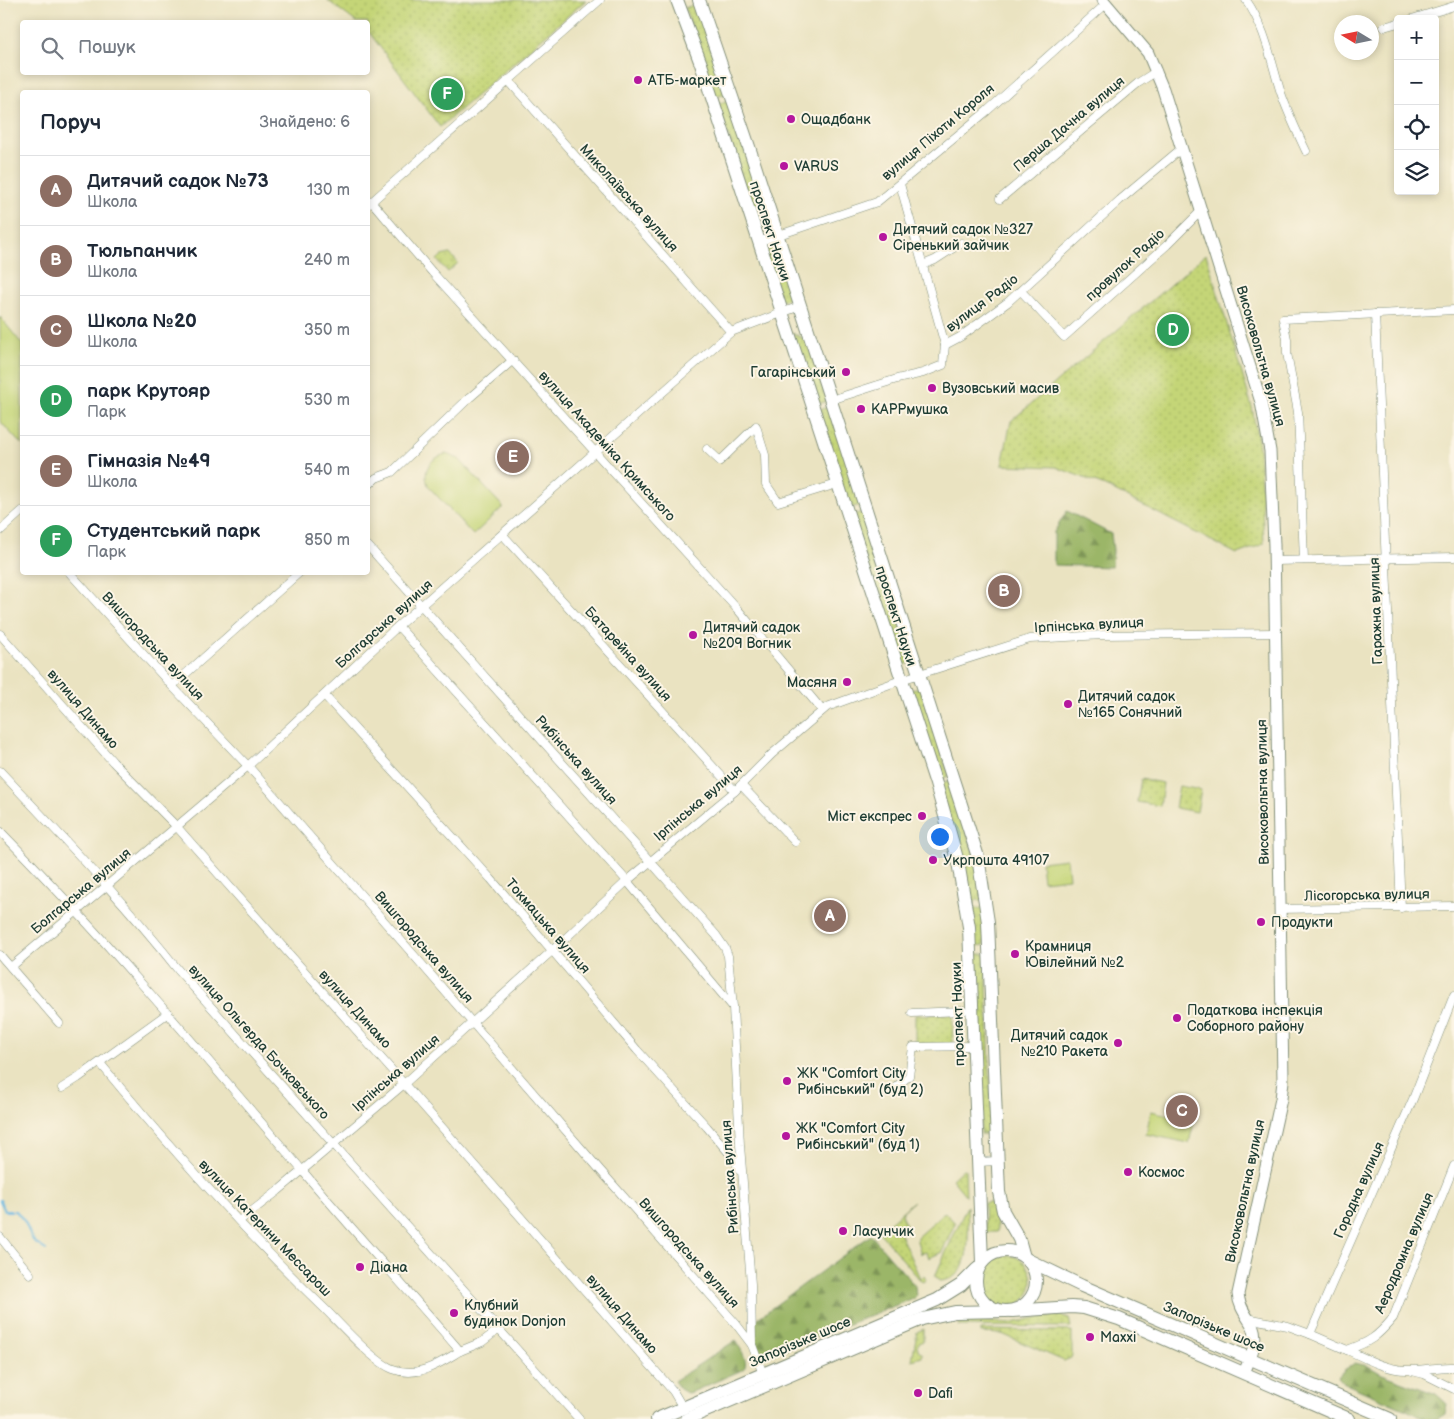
<!DOCTYPE html>
<html lang="uk">
<meta charset="utf-8">
<style>
:root{--surface:#fff;--page:#f6f6f7;--text:#1f2937;--muted:#747a83;--line:#e0e1e3;--accent:#2563eb}
body{margin:0;font-family:"Balsamiq Sans",sans-serif;background:var(--page);color:var(--text)}
.controls{position:absolute;right:15px;top:15px;display:grid;overflow:hidden;border-radius:5px;box-shadow:0 2px 8px #0003}
.controls button{width:45px;height:45px;display:grid;place-items:center;padding:0;border:0;border-bottom:1px solid var(--line);background:var(--surface);color:var(--text);font:25px sans-serif}
.compass{position:absolute;left:1334px;top:15px;width:45px;height:45px;border-radius:50%;background:var(--surface);box-shadow:0 2px 8px #0003;rotate:280deg}
.you{position:absolute;left:939px;top:836px;width:18px;height:18px;margin:-12px;border:4px solid #fff;border-radius:50%;background:#1a73e8;box-shadow:0 0 0 8px #1a73e833}
.badge{display:grid;place-items:center;width:32px;height:32px;border-radius:50%;background:var(--accent);color:#fff;font-size:16px;font-weight:700}
.pin{position:absolute;translate:-50% -50%;border:2px solid #fff;box-shadow:0 1px 5px #0006}
.list{margin:0;padding:0;list-style:none}
h2{display:flex;justify-content:space-between;align-items:center;height:65px;margin:0;padding:0 20px;font-size:21px}
h2 small{font-size:16px;font-weight:400;color:var(--muted)}
.list li{display:grid;grid-template-columns:32px 1fr auto;gap:15px;align-items:center;box-sizing:border-box;height:70px;padding:0 20px;border-top:1px solid var(--line)}
.list b{display:block;font-size:19px;white-space:nowrap}
.list p{margin:0;font-size:16px;white-space:nowrap;color:var(--muted)}
.list em{font-size:16px;font-style:normal;color:var(--muted)}
.icon{flex:none;width:28px;height:28px;fill:none;stroke:currentColor;stroke-width:2;stroke-linecap:round;stroke-linejoin:round}
.map{position:relative;flex:none;width:1454px;height:1419px;overflow:hidden}
.search{position:absolute;background:var(--surface);box-shadow:0 2px 8px #0003;left:20px;top:20px;width:350px;height:55px;display:flex;align-items:center;gap:12px;box-sizing:border-box;padding:0 18px;border-radius:5px;color:var(--muted);font-size:19px}
.panel{position:absolute;background:var(--surface);box-shadow:0 2px 8px #0003;left:20px;top:90px;width:350px;height:485px;border-radius:5px}
.map>svg:first-child{display:block}
</style>
<div class="map">
<svg width="1454" height="1419" viewBox="0 0 1454 1419">
<defs>
<pattern id="grass-dots" width="8" height="8" patternUnits="userSpaceOnUse" patternTransform="scale(1.25)"><rect width="8" height="8" fill="#c4d577"/><path d="M2 2h.1M6 6h.1" fill="none" stroke="#a8b868" stroke-width="1.8" stroke-linecap="round"/></pattern>
<pattern id="forest-firs" width="22" height="20" patternUnits="userSpaceOnUse" patternTransform="scale(1.25)"><rect width="22" height="20" fill="#9bb668"/><path d="M5 1l3.5 6h-7zM16 11l3.5 6h-7z" fill="#7e9556"/></pattern>
</defs>
<rect width="100%" height="100%" fill="#fcf5e5"/>
<filter id="ink" filterUnits="userSpaceOnUse"><feTurbulence type="fractalNoise" baseFrequency=".02" numOctaves="2"/><feDisplacementMap in="SourceGraphic" scale="10" xChannelSelector="R" yChannelSelector="G"/><feConvolveMatrix kernelMatrix="1 2 1 2 8 2 1 2 1" color-interpolation-filters="sRGB"/></filter>
<filter id="wash" filterUnits="userSpaceOnUse"><feTurbulence type="fractalNoise" baseFrequency=".0096" numOctaves="4" result="noise"/><feDisplacementMap in="SourceGraphic" scale="20" xChannelSelector="R" yChannelSelector="G"/><feGaussianBlur stdDeviation="1.12" result="paint"/><feColorMatrix in="noise" values="0 0 0 0 0 0 0 0 0 0 0 0 0 0 0 0 0 1.4 0 .05"/><feComposite in="paint" operator="in"/></filter>
<g filter="url(#wash)">
<rect width="100%" height="100%" fill="#eae3c1"/>
<g fill="url(#grass-dots)" stroke="#728956">
<path d="M327 0H586L440 127 368 31V22H356Z"/>
<path d="M696 4 726 94 715 97 685 8Z"/>
<path d="M729 101 770 229 759 232 718 104Z"/>
<path d="M777 248 793 297 781 301 765 251Z"/>
<path d="M450 254 458 263 448 272 437 260 441 256Z"/>
<path d="M1206 254 1252 407 1259 446 1264 544 1237 554 1105 486 1056 467 1002 465 1011 421Z"/>
<path d="M792 333 807 340 827 401 816 405Z"/>
<path d="M829 407 861 505 849 508 817 410Z"/>
<path d="M863 512 912 662 901 666 851 515Z"/>
<path d="M920 687 949 776 938 780 909 691Z"/>
<path d="M1141 779 1163 783 1160 806 1137 802Z"/>
<path d="M951 780 975 858 982 900 969 901 939 784Z"/>
<path d="M1179 786 1201 790 1197 812 1175 808Z"/>
<path d="M983 908 985 945 974 946 970 909Z"/>
<path d="M974 954H986L992 1134H981Z"/>
<path d="M953 1014 952 1045H915V1015Z"/>
<path d="M963 1169H965L966 1196 952 1179Z"/>
<path d="M914 1201 903 1211 902 1218 907 1226 899 1232 920 1278 924 1276 926 1280 922 1282 879 1232Z"/>
<path d="M996 1202 997 1232H985L984 1203Z"/>
<path d="M967 1206C968 1229 975 1280 939 1281L935 1276Z"/>
<path d="M945 1212 955 1223 942 1252 929 1258 926 1252 921 1254 917 1241V1237Z"/>
<circle cx="1006" cy="1281" r="26"/>
<path d="M1059 1315 1069 1318 1071 1327 958 1326 960 1322 971 1319 1009 1324 1039 1317Z"/>
<path d="M923 1329V1341L919 1343 917 1346 919 1351 922 1353V1357L912 1360 917 1332Z"/>
<path d="M981 1330 1072 1331V1355L1071 1358 1064 1361 1002 1334 981 1333Z"/>
</g>
<g fill="url(#forest-firs)" stroke="#5d7a4e">
<path d="M1067 511 1111 534 1113 550 1112 567 1054 565V532Z"/>
<path d="M871 1235 915 1286 916 1296 914 1298 763 1358 757 1346 754 1321Z"/>
<path d="M736 1340C740 1349 749 1360 744 1369L692 1392 687 1393 680 1389 674 1381Z"/>
<path d="M1355 1363 1368 1366 1382 1374 1436 1394 1447 1404 1445 1414 1437 1419H1427L1344 1383 1338 1377 1344 1370Z"/>
</g>
<g fill="#c4d577" stroke="#728956">
<path d="M0 317 22 344V444L18 441 0 421Z"/>
<path d="M446 454 459 459 503 507 473 535 429 487C421 471 430 458 446 454Z"/>
<path d="M1067 859 1069 878 1043 881 1041 862Z"/>
<path d="M1151 1111 1194 1121 1189 1143 1146 1134Z"/>
</g>
<g fill="none" stroke-linecap="round" stroke-linejoin="round">
<path stroke="#67b8e2" stroke-width="2" d="M0 1200 5 1211H16L25 1222 31 1237 35 1243 46 1250"/>
</g>
</g>
<g filter="url(#ink)">
<g fill="none" stroke-linecap="round" stroke-linejoin="round">
<defs>
<g id="street">
<path d="M1246 0C1266 28 1271 62 1281 93 1288 113 1297 132 1306 151"/>
<path d="M1412 19 1454 6"/>
<path d="M1384 27 1398 23"/>
<path d="M508 80 731 332"/>
<path d="M900 184 945 345"/>
<path d="M1000 199 1138 83 1157 71"/>
<path d="M371 201 432 272 739 611 822 710"/>
<path d="M369 204 600 0"/>
<path d="M758 242 877 202 987 111 1106 4"/>
<path d="M923 265 935 260 961 243"/>
<path d="M1021 291 1064 337 1167 245 1202 210"/>
<path d="M1375 314 1401 908"/>
<path d="M831 400 897 379 923 373 943 365 945 345 960 337 1008 302 1120 200 1182 148"/>
<path d="M707 449 720 461 756 426 765 455 766 484 778 502 837 484"/>
<path d="M368 486 376 478 392 472 467 400 513 360"/>
<path d="M0 531 22 511"/>
<path d="M503 535 735 791"/>
<path d="M368 546 716 935 725 948 728 956 733 1007 740 1145 751 1284 752 1345"/>
<path d="M1304 560 1298 412 1287 353V339L1283 319 1454 310"/>
<path d="M1274 561 1454 557"/>
<path d="M69 572 172 686 248 766 418 960 600 1170 736 1324 752 1345 763 1374"/>
<path d="M398 626 627 881 733 1007"/>
<path d="M0 634 113 762 177 827 404 1084 673 1391 683 1408"/>
<path d="M172 686 300 572"/>
<path d="M325 696 491 879 637 1050 707 1127 735 1160 739 1170"/>
<path d="M0 771C61 836 124 901 179 971L579 1419"/>
<path d="M741 785 795 842"/>
<path d="M0 831C106 939 203 1054 301 1169 353 1231 408 1290 460 1351L482 1342 499 1329"/>
<path d="M1279 909 1454 906"/>
<path d="M0 955 59 1023"/>
<path d="M11 967 248 766 398 626 731 332 800 306"/>
<path d="M912 1013 963 1011"/>
<path d="M100 1063C171 1149 245 1232 325 1309 341 1325 374 1362 393 1369 418 1379 440 1363 460 1351"/>
<path d="M62 1088 78 1078 168 1013"/>
<path d="M893 1091 897 1086 909 1076 913 1047 974 1046"/>
<path d="M978 1162 997 1161"/>
<path d="M239 1221 278 1191 404 1084 553 950 627 881 735 791 772 754 827 707 901 680 1030 639 1103 635 1276 633"/>
<path d="M0 1237 30 1274"/>
<path d="M1247 1318 1288 1326 1310 1334 1413 1099 1454 995"/>
<path d="M1310 1334 1347 1350C1370 1342 1377 1337 1393 1318L1454 1166"/>
<path d="M1347 1350C1365 1358 1386 1370 1407 1370 1422 1371 1438 1366 1454 1367"/>
<path d="M1412 1371 1424 1374 1454 1389"/>
</g>
<path id="secondary" d="M1103 0 1148 53 1163 89 1261 402 1270 451 1274 545 1283 1081 1281 1099 1238 1294C1239 1307 1247 1316 1253 1327 1259 1341 1249 1360 1244 1373"/>
<g id="primary">
<path d="M677 0 701 64 936 784 958 862 969 927 982 1262"/>
<path d="M699 0 749 147 978 857 988 922 999 1192 1003 1211 1019 1239 1024 1257"/>
<circle cx="1006" cy="1281" r="30"/>
<path d="M1028 1260 1082 1286 1390 1419"/>
<path d="M1012 1311 1072 1307 1084 1308 1119 1319 1349 1419"/>
<path d="M657 1419 937 1300 961 1285 977 1269"/>
<path d="M687 1419 922 1319 955 1312 1004 1311"/>
</g>
</defs>
<use href="#street" stroke="#84907a" stroke-width="9"/>
<use href="#secondary" stroke="#84907a" stroke-width="13"/>
<use href="#primary" stroke="#84907a" stroke-width="14"/>
<use href="#street" stroke="#fff" stroke-width="8"/>
<use href="#secondary" stroke="#fff" stroke-width="11"/>
<use href="#primary" stroke="#fff" stroke-width="12"/>
</g>
</g>
<g fill="#b5179e" stroke="#fcf5e5" stroke-width="2">
<circle cx="638" cy="80" r="5"/>
<circle cx="791" cy="119" r="5"/>
<circle cx="784" cy="166" r="5"/>
<circle cx="883" cy="237" r="5"/>
<circle cx="846" cy="372" r="5"/>
<circle cx="932" cy="388" r="5"/>
<circle cx="861" cy="409" r="5"/>
<circle cx="693" cy="635" r="5"/>
<circle cx="847" cy="682" r="5"/>
<circle cx="1068" cy="704" r="5"/>
<circle cx="922" cy="816" r="5"/>
<circle cx="933" cy="860" r="5"/>
<circle cx="1261" cy="922" r="5"/>
<circle cx="1015" cy="954" r="5"/>
<circle cx="1177" cy="1018" r="5"/>
<circle cx="1118" cy="1043" r="5"/>
<circle cx="787" cy="1081" r="5"/>
<circle cx="786" cy="1136" r="5"/>
<circle cx="1128" cy="1172" r="5"/>
<circle cx="843" cy="1231" r="5"/>
<circle cx="360" cy="1267" r="5"/>
<circle cx="454" cy="1313" r="5"/>
<circle cx="1090" cy="1337" r="5"/>
<circle cx="918" cy="1393" r="5"/>
</g>
<g text-anchor="middle" dominant-baseline="central" stroke-width="4" stroke-linejoin="round" paint-order="stroke">
<g font-size="14" fill="#1f3d34" stroke="#fcf5e5" text-anchor="start">
<text x="648" y="80">АТБ-маркет</text>
<text x="801" y="119">Ощадбанк</text>
<text x="794" y="166">VARUS</text>
<text x="893" y="229">Дитячий садок №327<tspan x="893" dy="16">Сіренький зайчик</tspan></text>
<text x="836" y="372" text-anchor="end">Гагарінський</text>
<text x="942" y="388">Вузовський масив</text>
<text x="871" y="409">КАРРмушка</text>
<text x="703" y="627">Дитячий садок<tspan x="703" dy="16">№209 Вогник</tspan></text>
<text x="837" y="682" text-anchor="end">Масяня</text>
<text x="1078" y="696">Дитячий садок<tspan x="1078" dy="16">№165 Сонячний</tspan></text>
<text x="912" y="816" text-anchor="end">Міст експрес</text>
<text x="943" y="860">Укрпошта 49107</text>
<text x="1271" y="922">Продукти</text>
<text x="1025" y="946">Крамниця<tspan x="1025" dy="16">Ювілейний №2</tspan></text>
<text x="1187" y="1010">Податкова інспекція<tspan x="1187" dy="16">Соборного району</tspan></text>
<text x="1108" y="1035" text-anchor="end">Дитячий садок<tspan x="1108" dy="16">№210 Ракета</tspan></text>
<text x="797" y="1073">ЖК "Comfort City<tspan x="797" dy="16">Рибінський" (буд 2)</tspan></text>
<text x="796" y="1128">ЖК "Comfort City<tspan x="796" dy="16">Рибінський" (буд 1)</tspan></text>
<text x="1138" y="1172">Космос</text>
<text x="853" y="1231">Ласунчик</text>
<text x="370" y="1267">Діана</text>
<text x="464" y="1305">Клубний<tspan x="464" dy="16">будинок Donjon</tspan></text>
<text x="1100" y="1337">Maxxi</text>
<text x="928" y="1393">Dafi</text>
</g>
<g font-size="14" fill="#1f3d34" stroke="#fcf5e5">
<text transform="translate(1069 124) rotate(-40)">Перша Дачна вулиця</text>
<text transform="translate(938 132) rotate(-40)">вулиця Піхоти Короля</text>
<text transform="translate(629 198) rotate(48)">Миколаївська вулиця</text>
<text transform="translate(770 231) rotate(72)">проспект Науки</text>
<text transform="translate(1125 265) rotate(-42)">провулок Радіо</text>
<text transform="translate(982 303) rotate(-37)">вулиця Радіо</text>
<text transform="translate(1261 356) rotate(74)">Високовольтна вулиця</text>
<text transform="translate(607 446) rotate(48)">вулиця Академіка Кримського</text>
<text transform="translate(1376 611) rotate(-92)">Гаражна вулиця</text>
<text transform="translate(896 616) rotate(72)">проспект Науки</text>
<text transform="translate(384 624) rotate(-42)">Болгарська вулиця</text>
<text transform="translate(1089 625) rotate(-3)">Ірпінська вулиця</text>
<text transform="translate(153 646) rotate(47)">Вишгородська вулиця</text>
<text transform="translate(628 654) rotate(48)">Батарейна вулиця</text>
<text transform="translate(83 709) rotate(49)">вулиця Динамо</text>
<text transform="translate(576 760) rotate(48)">Рибінська вулиця</text>
<text transform="translate(1263 792) rotate(-91)">Високовольтна вулиця</text>
<text transform="translate(698 803) rotate(-40)">Ірпінська вулиця</text>
<text transform="translate(81 891) rotate(-40)">Болгарська вулиця</text>
<text transform="translate(1367 895) rotate(-1)">Лісогорська вулиця</text>
<text transform="translate(548 926) rotate(49)">Токмацька вулиця</text>
<text transform="translate(424 947) rotate(49)">Вишгородська вулиця</text>
<text transform="translate(355 1009) rotate(48)">вулиця Динамо</text>
<text transform="translate(958 1014) rotate(-92)">проспект Науки</text>
<text transform="translate(259 1042) rotate(48)">вулиця Ольгерда Бочковського</text>
<text transform="translate(396 1073) rotate(-41)">Ірпінська вулиця</text>
<text transform="translate(730 1177) rotate(-94)">Рибінська вулиця</text>
<text transform="translate(1359 1190) rotate(-66)">Городна вулиця</text>
<text transform="translate(1245 1191) rotate(-78)">Високовольтна вулиця</text>
<text transform="translate(265 1228) rotate(46)">вулиця Катерини Мессарош</text>
<text transform="translate(689 1253) rotate(48)">Вишгородська вулиця</text>
<text transform="translate(1404 1253) rotate(-67)">Аеродромна вулиця</text>
<text transform="translate(622 1314) rotate(49)">вулиця Динамо</text>
<text transform="translate(1214 1327) rotate(23)">Запорізьке шосе</text>
<text transform="translate(800 1342) rotate(-23)">Запорізьке шосе</text>
</g>
</g>
</svg>
<div class="controls">
<button>+</button>
<button>−</button>
<button><svg class="icon" aria-label="locate" viewBox="0 0 24 24"><circle cx="12" cy="12" r="6"/><path d="M12 2v4M12 18v4M2 12h4M18 12h4"/></svg></button>
<button><svg class="icon" aria-label="layers" viewBox="0 0 24 24"><path d="M12 4l9 5-9 5-9-5zM3 14l9 5 9-5"/></svg></button>
</div>
<svg class="compass" viewBox="-18 -18 36 36"><path d="M0-13l5 13h-10z" fill="#e53935"/><path d="M0 13l5-13h-10z" fill="#747a83"/></svg>
<div class="you"></div>
<div class="pin badge" style="left:830px;top:916px;background:#8d6e63">A</div>
<div class="pin badge" style="left:1004px;top:591px;background:#8d6e63">B</div>
<div class="pin badge" style="left:1182px;top:1111px;background:#8d6e63">C</div>
<div class="pin badge" style="left:1173px;top:330px;background:#2e9e5b">D</div>
<div class="pin badge" style="left:513px;top:457px;background:#8d6e63">E</div>
<div class="pin badge" style="left:447px;top:94px;background:#2e9e5b">F</div>
<div class="search"><svg class="icon" aria-label="search" viewBox="0 0 24 24"><circle cx="10" cy="10" r="6"/><path d="M15 15l6 6"/></svg>Пошук</div>
<section class="panel">
<h2>Поруч<small>Знайдено: 6</small></h2>
<ul class="list">
<li><span class="badge" style="background:#8d6e63">A</span><div><b>Дитячий садок №73</b><p>Школа</p></div><em>130 m</em></li>
<li><span class="badge" style="background:#8d6e63">B</span><div><b>Тюльпанчик</b><p>Школа</p></div><em>240 m</em></li>
<li><span class="badge" style="background:#8d6e63">C</span><div><b>Школа №20</b><p>Школа</p></div><em>350 m</em></li>
<li><span class="badge" style="background:#2e9e5b">D</span><div><b>парк Крутояр</b><p>Парк</p></div><em>530 m</em></li>
<li><span class="badge" style="background:#8d6e63">E</span><div><b>Гімназія №49</b><p>Школа</p></div><em>540 m</em></li>
<li><span class="badge" style="background:#2e9e5b">F</span><div><b>Студентський парк</b><p>Парк</p></div><em>850 m</em></li>
</ul>
</section>
</div>
